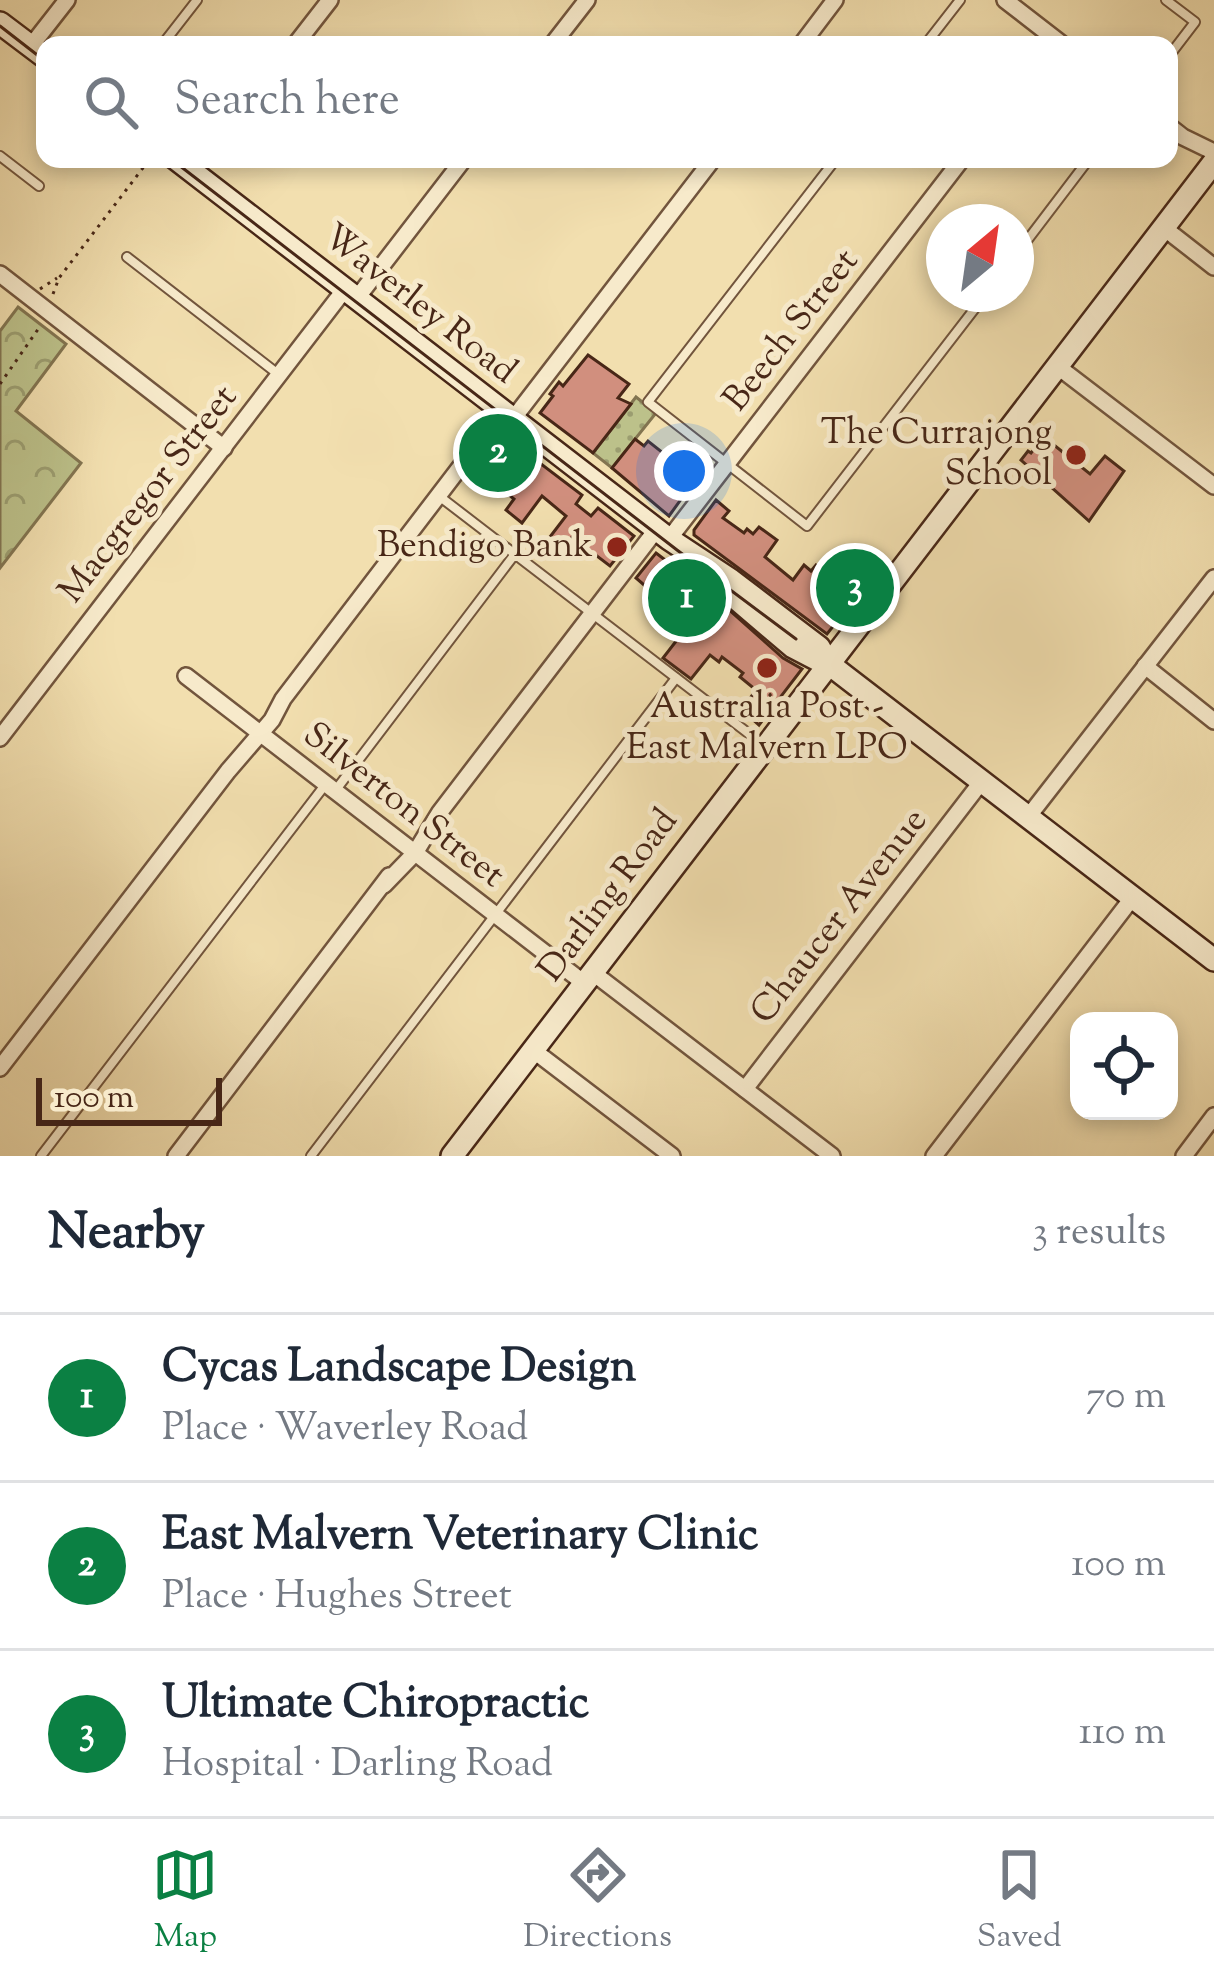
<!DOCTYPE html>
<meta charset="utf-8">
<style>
:root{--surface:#fff;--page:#f6f6f7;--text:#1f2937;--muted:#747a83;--line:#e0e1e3;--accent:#0b8043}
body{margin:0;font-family:"Sorts Mill Goudy",serif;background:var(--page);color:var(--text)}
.controls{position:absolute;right:36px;bottom:36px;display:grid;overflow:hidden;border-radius:24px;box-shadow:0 6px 18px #0003}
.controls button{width:108px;height:108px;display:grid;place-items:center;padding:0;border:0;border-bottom:3px solid var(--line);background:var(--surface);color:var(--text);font:60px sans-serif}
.compass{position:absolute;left:926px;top:204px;width:108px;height:108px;border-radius:50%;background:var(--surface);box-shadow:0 6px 18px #0003;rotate:29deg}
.scale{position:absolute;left:36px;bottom:30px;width:186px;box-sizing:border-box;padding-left:12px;border:6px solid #482717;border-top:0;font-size:33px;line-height:42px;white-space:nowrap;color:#482717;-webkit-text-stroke:9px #f7eacb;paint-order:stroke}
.you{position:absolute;left:684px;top:471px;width:42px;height:42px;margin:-30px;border:9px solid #fff;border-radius:50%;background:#1a73e8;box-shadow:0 0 0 18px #1a73e833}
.badge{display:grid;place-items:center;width:78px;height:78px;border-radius:50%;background:var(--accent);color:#fff;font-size:39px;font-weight:700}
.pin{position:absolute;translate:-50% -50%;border:6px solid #fff;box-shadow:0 3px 12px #0006}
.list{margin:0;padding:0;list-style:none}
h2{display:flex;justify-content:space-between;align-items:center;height:156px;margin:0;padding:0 48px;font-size:51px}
h2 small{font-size:39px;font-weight:400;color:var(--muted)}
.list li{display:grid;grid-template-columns:78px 1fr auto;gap:36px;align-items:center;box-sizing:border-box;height:168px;padding:0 48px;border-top:3px solid var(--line)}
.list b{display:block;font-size:45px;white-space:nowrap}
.list p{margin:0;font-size:39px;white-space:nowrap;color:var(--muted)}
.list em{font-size:39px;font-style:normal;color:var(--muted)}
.icon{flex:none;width:66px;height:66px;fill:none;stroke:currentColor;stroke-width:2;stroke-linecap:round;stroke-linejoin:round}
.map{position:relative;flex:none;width:1214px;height:1156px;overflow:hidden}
.search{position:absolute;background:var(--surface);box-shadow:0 6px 18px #0003;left:36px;right:36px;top:36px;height:132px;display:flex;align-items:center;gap:30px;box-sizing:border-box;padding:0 42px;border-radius:24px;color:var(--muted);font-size:45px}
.sheet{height:660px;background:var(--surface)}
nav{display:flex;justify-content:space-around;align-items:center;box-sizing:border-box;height:168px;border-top:3px solid var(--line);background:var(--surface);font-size:33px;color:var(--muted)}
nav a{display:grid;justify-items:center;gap:6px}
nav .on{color:var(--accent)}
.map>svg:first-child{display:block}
</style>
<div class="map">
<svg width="1214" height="1156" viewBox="0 0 1214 1156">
<defs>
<pattern id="grass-dots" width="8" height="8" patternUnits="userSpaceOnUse" patternTransform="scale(3)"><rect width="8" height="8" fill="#bcc18a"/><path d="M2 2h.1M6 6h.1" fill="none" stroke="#9b9d70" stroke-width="1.8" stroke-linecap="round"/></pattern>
<pattern id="forest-crowns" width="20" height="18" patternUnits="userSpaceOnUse" patternTransform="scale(3)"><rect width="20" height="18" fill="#bcc18a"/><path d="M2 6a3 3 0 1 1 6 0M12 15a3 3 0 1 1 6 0" fill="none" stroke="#9b9d70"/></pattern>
</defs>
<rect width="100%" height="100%" fill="#f2dfaf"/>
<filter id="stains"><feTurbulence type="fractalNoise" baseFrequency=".00167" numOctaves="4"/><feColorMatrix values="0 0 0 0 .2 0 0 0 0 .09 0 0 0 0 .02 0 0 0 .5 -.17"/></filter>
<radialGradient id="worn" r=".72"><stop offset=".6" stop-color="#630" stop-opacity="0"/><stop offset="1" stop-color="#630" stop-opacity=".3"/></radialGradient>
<path fill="url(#grass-dots)" stroke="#827450" stroke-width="3" d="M636 397 656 413 612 468 593 453Z"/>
<path fill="url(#forest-crowns)" stroke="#827450" stroke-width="3" d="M18 307 66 344 16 411 81 463 0 568V331Z"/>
<g fill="#d18f7e" stroke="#482717" stroke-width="3">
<path d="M588 355 629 384 618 398 631 404 593 453 540 413 553 396 550 394 559 382 563 386Z"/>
<path d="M503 435 582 495 576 504 591 516 598 508 634 536 610 566 572 537 557 556 543 546 566 516 542 496 522 523 506 510 514 499 497 485 502 478 484 464Z"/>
<path d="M1044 437 1090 474 1105 456 1124 471 1089 521 1021 460 1028 451 1031 453Z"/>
<path d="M635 439 644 446 648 441 668 457 674 450 700 473 669 516 612 468Z"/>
<path d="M716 500 729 511 723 518 744 533 747 529 753 534 759 527 777 540 765 557 793 580 804 565 811 571 816 565 827 573 843 559 870 580 827 634 694 535V530Z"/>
<path d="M656 553 719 601 783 658 802 669 759 725 750 717 757 708 748 701 756 690 740 677 743 673 722 657 719 662 710 655 691 679 663 658 684 631 675 624 679 619 656 600 658 597 636 578Z"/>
</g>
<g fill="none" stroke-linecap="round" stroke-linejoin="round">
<defs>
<g id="lane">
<path d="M1166 0 1195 22 1169 56"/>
<path d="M162 45 197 0"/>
<path d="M925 45 960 0"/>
<path d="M0 156 39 186"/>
<path d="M836 159 648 402 807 526 986 294"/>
<path d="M1016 255 1089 159"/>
<path d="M127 257 278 374"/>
<path d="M439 496 765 746"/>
<path d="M335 791 515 554"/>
<path d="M41 1156 325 785"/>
<path d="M311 1156 676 678"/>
</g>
<g id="street">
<path d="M1005 0 1063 45"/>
<path d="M295 45 330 0"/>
<path d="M552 45 587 0"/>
<path d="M801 45 835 0"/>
<path d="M31 46 67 0"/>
<path d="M1169 126 1183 137 1214 152"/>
<path d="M1164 228 1214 267"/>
<path d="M0 274 224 448"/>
<path d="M357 298 464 159"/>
<path d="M1057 366 1214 486"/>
<path d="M513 419 713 159"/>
<path d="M669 539 962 159"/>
<path d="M1145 666 1214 721"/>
<path d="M186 676 584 983"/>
<path d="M0 738 345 289"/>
<path d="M1028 817 1214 578"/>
<path d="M384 885 415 853 440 812 656 530"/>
<path d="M592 972 832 1156"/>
<path d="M533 1050 672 1156"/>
<path d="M0 1068 228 771 272 720 283 699 503 411"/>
<path d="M745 1089 982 781"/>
<path d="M176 1156 389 876"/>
<path d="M934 1156 1133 897"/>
<path d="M1184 1156 1214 1116"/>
</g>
<g id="secondary">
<path d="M0 23 45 57"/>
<path d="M176 159 669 539 731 580 790 625 819 647 828 663 842 674 1214 960"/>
<path d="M733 596 793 647 818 660"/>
<path d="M452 1156 1214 162"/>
</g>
</defs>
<use href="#lane" stroke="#72553d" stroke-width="12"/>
<use href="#street" stroke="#72553d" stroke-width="20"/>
<use href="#secondary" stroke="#482717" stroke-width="26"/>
<g stroke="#482717" stroke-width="3" stroke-dasharray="3 6" stroke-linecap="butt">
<path d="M40 289 57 278"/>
<path d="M53 294 59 278 149 160"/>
<path d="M0 384 41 325"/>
</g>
<use href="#lane" stroke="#f7eacb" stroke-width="8"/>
<use href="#street" stroke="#f7eacb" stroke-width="15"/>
<use href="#secondary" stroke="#f7eacb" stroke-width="21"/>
<g stroke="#482717" stroke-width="3">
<path d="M0 26 45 61"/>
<path d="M171 159 677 550 796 639"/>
</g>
</g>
<g fill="#8f2418" stroke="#f7eacb" stroke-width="4.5">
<circle cx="1076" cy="455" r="12"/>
<circle cx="617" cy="547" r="12"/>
<circle cx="767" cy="668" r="12"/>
</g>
<g text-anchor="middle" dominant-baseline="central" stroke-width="10" stroke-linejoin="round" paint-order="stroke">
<g font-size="36" fill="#482717" stroke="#f7eacb">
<text transform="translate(419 305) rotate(38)">Waverley Road</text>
<text transform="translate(792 331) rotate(-52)">Beech Street</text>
<text transform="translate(149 495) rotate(-52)">Macgregor Street</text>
<text transform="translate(403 806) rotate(38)">Silverton Street</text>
<text transform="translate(609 896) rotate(-53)">Darling Road</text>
<text transform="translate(840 917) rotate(-52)">Chaucer Avenue</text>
</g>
<g font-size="36" fill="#482717" stroke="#f7eacb" text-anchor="end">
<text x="1052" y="434">The Currajong<tspan x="1052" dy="41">School</tspan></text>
<text x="593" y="547">Bendigo Bank</text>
<text x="767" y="708" text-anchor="middle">Australia Post -<tspan x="767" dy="41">East Malvern LPO</tspan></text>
</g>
</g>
<rect width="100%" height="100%" filter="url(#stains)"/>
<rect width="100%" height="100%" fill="url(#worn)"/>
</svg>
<div class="controls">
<button><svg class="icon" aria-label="locate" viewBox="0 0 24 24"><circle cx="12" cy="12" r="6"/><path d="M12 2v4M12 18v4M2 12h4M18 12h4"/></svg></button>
</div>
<svg class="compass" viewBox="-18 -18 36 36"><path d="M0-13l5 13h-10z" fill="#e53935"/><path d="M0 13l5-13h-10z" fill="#747a83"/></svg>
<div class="scale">100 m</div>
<div class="you"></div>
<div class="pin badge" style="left:687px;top:598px">1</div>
<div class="pin badge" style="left:498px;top:453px">2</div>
<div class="pin badge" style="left:855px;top:588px">3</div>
<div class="search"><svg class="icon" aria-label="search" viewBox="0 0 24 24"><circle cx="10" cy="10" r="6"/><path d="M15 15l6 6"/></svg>Search here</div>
</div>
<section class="sheet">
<h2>Nearby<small>3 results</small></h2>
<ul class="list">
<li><span class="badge">1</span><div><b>Cycas Landscape Design</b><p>Place · Waverley Road</p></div><em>70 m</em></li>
<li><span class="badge">2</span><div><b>East Malvern Veterinary Clinic</b><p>Place · Hughes Street</p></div><em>100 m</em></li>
<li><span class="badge">3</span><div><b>Ultimate Chiropractic</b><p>Hospital · Darling Road</p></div><em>110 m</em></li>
</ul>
</section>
<nav>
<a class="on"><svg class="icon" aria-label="map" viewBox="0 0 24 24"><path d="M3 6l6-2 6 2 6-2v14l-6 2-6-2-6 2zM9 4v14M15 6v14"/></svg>Map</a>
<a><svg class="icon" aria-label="directions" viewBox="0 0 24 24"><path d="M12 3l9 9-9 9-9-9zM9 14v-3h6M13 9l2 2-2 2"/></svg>Directions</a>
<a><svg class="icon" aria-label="saved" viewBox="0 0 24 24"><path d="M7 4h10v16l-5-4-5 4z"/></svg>Saved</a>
</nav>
